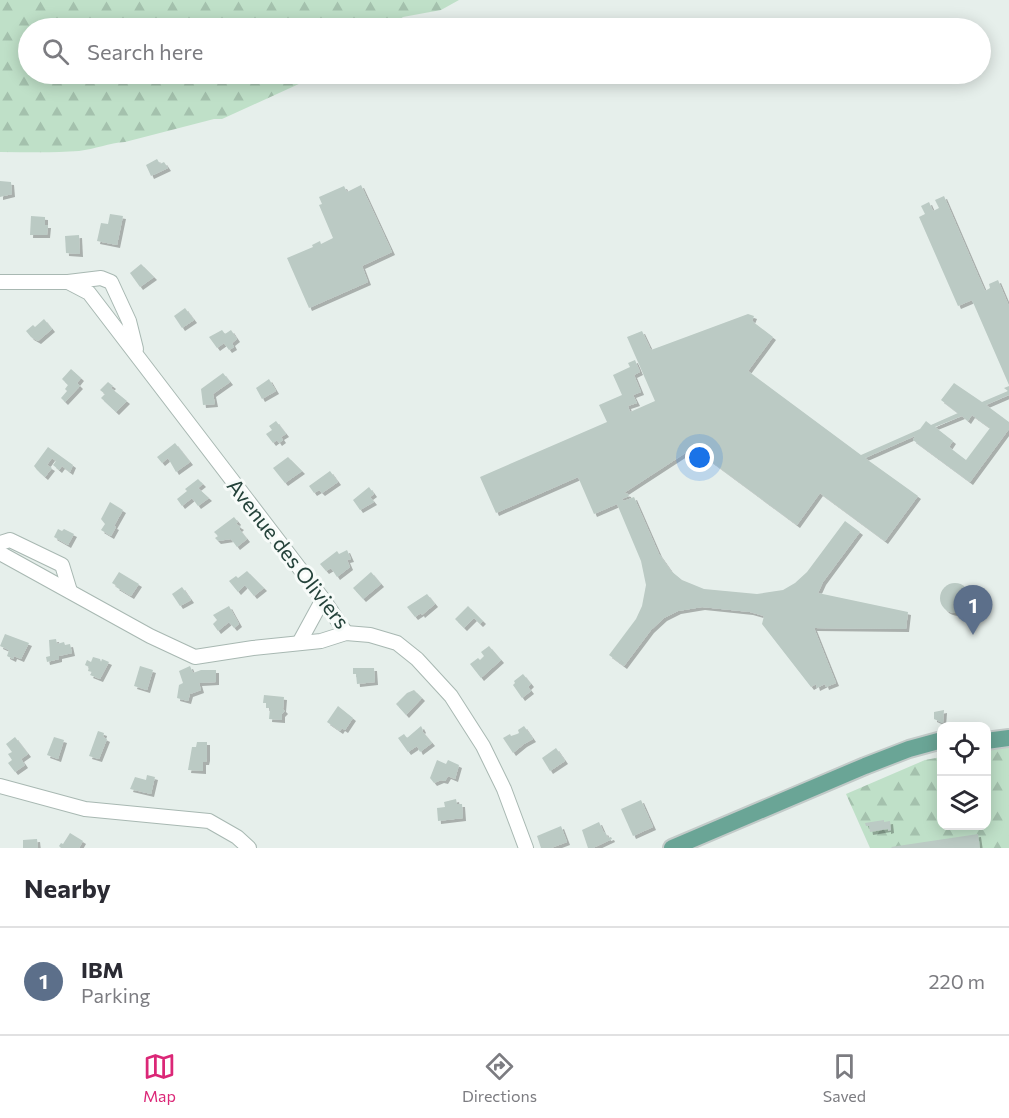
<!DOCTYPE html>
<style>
:root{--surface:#fff;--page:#f7f7f7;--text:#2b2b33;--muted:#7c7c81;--line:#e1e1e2;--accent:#db2777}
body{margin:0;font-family:Commissioner,sans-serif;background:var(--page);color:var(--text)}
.controls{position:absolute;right:18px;bottom:18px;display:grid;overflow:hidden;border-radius:12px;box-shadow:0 3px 15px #0003}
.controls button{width:54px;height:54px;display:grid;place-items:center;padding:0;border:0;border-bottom:2px solid var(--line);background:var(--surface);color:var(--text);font:30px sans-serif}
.you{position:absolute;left:700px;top:458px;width:21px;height:21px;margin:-15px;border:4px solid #fff;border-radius:50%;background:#1a73e8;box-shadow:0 0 0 9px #1a73e833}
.badge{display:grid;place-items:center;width:39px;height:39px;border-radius:50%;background:var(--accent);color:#fff;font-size:20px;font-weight:700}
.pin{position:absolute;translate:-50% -50px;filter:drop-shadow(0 2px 3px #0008)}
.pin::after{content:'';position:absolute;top:32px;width:21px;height:18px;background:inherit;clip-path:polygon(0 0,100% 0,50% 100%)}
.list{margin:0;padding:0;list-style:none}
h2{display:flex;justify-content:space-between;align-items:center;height:78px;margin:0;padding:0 24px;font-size:26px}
h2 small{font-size:20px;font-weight:400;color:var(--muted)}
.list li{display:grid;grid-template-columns:39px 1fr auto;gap:18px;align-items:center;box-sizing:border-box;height:108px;padding:0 24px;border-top:2px solid var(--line)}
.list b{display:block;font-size:22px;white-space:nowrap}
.list p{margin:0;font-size:20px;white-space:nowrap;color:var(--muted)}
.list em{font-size:20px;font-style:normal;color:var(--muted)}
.icon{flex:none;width:33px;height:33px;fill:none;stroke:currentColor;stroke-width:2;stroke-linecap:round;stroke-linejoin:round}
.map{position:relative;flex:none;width:1009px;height:848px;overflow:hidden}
.search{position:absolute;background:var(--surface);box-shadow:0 3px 15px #0003;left:18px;right:18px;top:18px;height:66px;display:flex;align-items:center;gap:15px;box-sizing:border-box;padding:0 21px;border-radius:33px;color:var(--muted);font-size:22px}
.sheet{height:186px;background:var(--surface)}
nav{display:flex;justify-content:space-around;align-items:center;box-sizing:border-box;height:84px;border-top:2px solid var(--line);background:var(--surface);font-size:16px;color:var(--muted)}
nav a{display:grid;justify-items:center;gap:3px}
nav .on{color:var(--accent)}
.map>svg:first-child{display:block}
</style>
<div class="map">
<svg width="1009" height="848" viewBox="0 0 1009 848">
<defs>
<pattern id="forest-firs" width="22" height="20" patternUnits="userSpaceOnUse" patternTransform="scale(1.5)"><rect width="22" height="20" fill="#bfe0c8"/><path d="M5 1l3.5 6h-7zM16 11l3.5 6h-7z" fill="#a4c1ad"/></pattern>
<filter id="shadow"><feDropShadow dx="3" dy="3" stdDeviation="0" flood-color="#0004"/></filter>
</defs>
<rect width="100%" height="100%" fill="#e6efeb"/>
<g fill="url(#forest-firs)">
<path d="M0 0H459L441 10 403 17 387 28H28V74H317L301 83 222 119H214L125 142C109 143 95 149 79 151 53 153 27 152 0 152Z"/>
<path d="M1009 744V848H870L846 794 925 760 941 757 942 826H986L987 749Z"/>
</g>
<g fill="#bbcac4" fill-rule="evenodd" filter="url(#shadow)">
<path d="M157 159 160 164 164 162 168 168 151 176 146 165Z"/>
<path d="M0 181 11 182 12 194 0 197Z"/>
<path d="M361 185 392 252 362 266 368 282 309 308 287 258 313 247 312 245 320 241 321 244 333 238 319 205 322 204 319 197 344 186 347 192Z"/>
<path d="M944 196 985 291 990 288 989 284 998 280 1009 306V385L972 300 958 306 919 217 925 214 921 206 929 202 933 211 939 208 935 200Z"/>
<path d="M110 214 123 216 117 245 97 241 101 223 108 224Z"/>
<path d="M31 216 45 217V225H48L47 235H30Z"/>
<path d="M79 235 80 254 66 253 65 236Z"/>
<path d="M141 264 154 277 140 287 130 273Z"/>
<path d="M185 308 194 320 182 328 174 316Z"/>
<path d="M748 314 754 316 752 321 773 337 748 371 861 455 920 429 926 421 931 425 958 413 941 400 954 383 982 402 1008 391 1004 388 1009 386V395L986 405 1009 422V429L970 482 913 440 915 436 865 458 918 496 885 541 820 493 797 525 693 448 624 493 628 494 629 496 622 499 624 501 634 497 659 554 671 571 682 580 704 589 757 594 783 590 795 583 807 572 845 521 860 532 823 582 818 593 908 612 906 629 814 628 836 683 826 687 825 684 817 688 816 684 811 687 762 624 764 616 750 612 702 607 678 611 664 618 651 630 624 666 609 655 636 619 642 606 646 585 641 561 617 504 594 514 578 477 496 513 480 477 607 422 599 405 622 395 613 375 630 367 628 363 635 360 640 372 634 375 641 392 633 395 637 403 628 406 630 412 655 401 627 337 642 331 651 350ZM972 415 990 428 966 460 949 447 953 441 935 427 962 416 968 421Z"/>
<path d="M44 319 52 329 38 341 31 337 26 331 33 325 35 327Z"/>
<path d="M222 330 225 334 231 330 237 339 232 343 234 347 229 350 224 343 217 348 209 337Z"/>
<path d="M71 369 81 378 77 383 80 386 65 402 61 398 67 391 65 389 68 385 62 379Z"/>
<path d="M223 373 230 382 213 394 215 404 203 405 201 389Z"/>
<path d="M269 379 276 391 262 399 256 388Z"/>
<path d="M108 382 113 386 111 388 127 401 116 412 101 398 105 394 100 390Z"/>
<path d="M276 421 286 434 281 437 283 440 279 443 277 440 273 443 266 434 272 430 269 426Z"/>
<path d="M175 443 190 462 176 472 168 458 162 463 157 457Z"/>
<path d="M48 447 73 465 70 472 62 466 59 470 53 465 56 461 52 458 47 465 52 468 45 477 37 470 34 466Z"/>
<path d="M288 457 302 471 285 483 273 468Z"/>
<path d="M330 471 338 482 322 493 319 490 314 493 309 486Z"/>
<path d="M198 479 203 484 198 488 209 498 198 506 192 498 182 506 177 499 187 491 185 489Z"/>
<path d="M369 487 374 494 370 497 374 502 360 510 353 500Z"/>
<path d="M110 502 123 510 114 526 116 527 111 536 101 530 105 524 101 519Z"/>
<path d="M234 517 238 522 236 524 241 527 239 529 247 539 237 547 231 539 218 541 215 538 218 536 214 532Z"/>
<path d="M58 529 62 531 64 529 74 534 68 545 54 537Z"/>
<path d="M347 550 351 559 347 560 350 567 337 577 331 568 326 571 320 564 337 551 339 554Z"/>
<path d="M247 571 264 588 254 596 245 585 238 592 229 581 236 576 238 578Z"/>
<path d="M119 572 139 584 131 596 116 587 117 586 112 583Z"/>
<path d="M371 572 381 584 363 599 353 588Z"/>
<circle cx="955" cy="598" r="15"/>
<path d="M182 587 191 600 180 606 172 594Z"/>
<path d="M427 594 435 604 422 615 421 613 415 617 407 607Z"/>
<path d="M229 606 239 624 234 628 229 622 218 631 213 624 217 620 213 615Z"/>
<path d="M468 606 483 621 480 624 474 618 464 628 455 619Z"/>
<path d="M5 634 29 643 21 659 14 656 13 659 7 656 9 650 0 646Z"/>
<path d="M56 639 57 644 64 642 65 645 70 644 72 653 59 656V659L47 662 46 657 50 656 49 640Z"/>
<path d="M489 646 501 660 481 678 470 664 478 658 480 660 484 656 481 652Z"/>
<path d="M93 657 100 659 101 662 102 659 109 662 100 679 90 675 92 672 88 671 89 667 85 665 87 660 91 662Z"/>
<path d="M140 666 153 670 147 690 134 686Z"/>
<path d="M190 666 193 673 201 670H216V682L199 683 201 690 190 694 188 701 177 698 179 685 183 683 179 671Z"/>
<path d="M353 668H374L375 682 357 684 356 674H353Z"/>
<path d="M523 674 531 684 528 687 531 691 522 698 513 685 515 683 514 681Z"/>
<path d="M414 690 422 698 406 715 396 704 407 693Z"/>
<path d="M264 695 284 697 283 709 285 711 282 714V720L269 719 270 708H266V703H263Z"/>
<path d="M338 706 353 718 345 730 342 728 340 731 327 722Z"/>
<path d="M944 710 943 723 934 719V712Z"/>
<path d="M421 726 423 730 422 731 432 743 420 752 417 746 408 752 398 738 404 734 407 738Z"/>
<path d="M524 726 533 739 524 744 513 753 503 738 510 734 511 736 517 734 519 733 518 730Z"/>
<path d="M98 731 104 733 103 737 107 739 99 759 89 756Z"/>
<path d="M15 737 28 754 21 759 25 765 15 772 8 763 12 760 8 754 12 752 6 744Z"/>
<path d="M54 737 64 740 58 759 47 755Z"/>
<path d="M197 742H207V758L206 762H203V771L188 770 192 747H196Z"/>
<path d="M556 748 565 761 550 771 542 758Z"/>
<path d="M437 760 446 764 448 760 459 765 455 779 448 776 445 781 441 780 434 783 430 778Z"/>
<path d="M147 775 155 777 151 794 130 789 135 777 146 780Z"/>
<path d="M456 799 457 804H462L463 818 438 821 437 808 445 807 444 802Z"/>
<path d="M641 800 653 827 633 836 621 809Z"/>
<path d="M884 820V822L890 821 891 830 888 831V829L870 832 869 826H866L865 823Z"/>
<path d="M599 822 604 833 605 832 608 838 611 837 612 839 593 848H588L582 830Z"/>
<path d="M561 826 567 842 551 848H541L537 836Z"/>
<path d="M70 833 83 841 79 848H61L59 846 61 843 63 844Z"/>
<path d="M978 834 980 848H892L891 847Z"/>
<path d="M37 839 38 848H23V840Z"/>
</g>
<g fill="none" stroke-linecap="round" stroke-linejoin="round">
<defs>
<g id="minor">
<path d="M0 282H68L89 293 323 599 346 633"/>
<path d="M68 282 101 278 111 282 129 321 136 349"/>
<path d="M0 543 10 540 62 565 70 591"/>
<path d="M0 553 150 636 195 657 253 648 321 641 346 633 370 635 397 643 417 659 451 696 483 746 504 789 526 848"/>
<path d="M299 643 323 599"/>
<path d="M0 786 85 809 209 821 237 837 249 848"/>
</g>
<g id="major">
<path d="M986 741 1009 738"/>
<path d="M672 848 865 766 909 749 942 740"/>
</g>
</defs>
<use href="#minor" stroke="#a8b8b2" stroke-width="16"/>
<use href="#major" stroke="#c2cac8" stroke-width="20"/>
<use href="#minor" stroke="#fff" stroke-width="14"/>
<use href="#major" stroke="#6aa596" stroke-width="16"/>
</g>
<g text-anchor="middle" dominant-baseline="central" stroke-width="6" stroke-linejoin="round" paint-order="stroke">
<g font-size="21" fill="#24423a" stroke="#f7fbf9">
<text transform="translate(289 553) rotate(52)">Avenue des Oliviers</text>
</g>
</g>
</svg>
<div class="controls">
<button><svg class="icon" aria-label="locate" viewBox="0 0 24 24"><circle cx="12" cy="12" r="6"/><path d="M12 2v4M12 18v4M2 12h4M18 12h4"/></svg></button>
<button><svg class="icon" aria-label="layers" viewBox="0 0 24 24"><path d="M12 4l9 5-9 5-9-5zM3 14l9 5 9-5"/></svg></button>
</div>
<div class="you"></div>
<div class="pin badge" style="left:973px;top:635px;background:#5c6f8a">1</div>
<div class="search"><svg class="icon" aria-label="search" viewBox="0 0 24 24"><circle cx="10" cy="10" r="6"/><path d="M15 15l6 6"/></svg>Search here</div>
</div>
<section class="sheet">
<h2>Nearby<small></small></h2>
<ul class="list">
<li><span class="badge" style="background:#5c6f8a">1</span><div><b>IBM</b><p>Parking</p></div><em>220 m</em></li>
</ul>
</section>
<nav>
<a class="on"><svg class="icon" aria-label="map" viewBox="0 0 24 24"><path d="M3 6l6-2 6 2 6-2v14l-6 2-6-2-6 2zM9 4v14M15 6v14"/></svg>Map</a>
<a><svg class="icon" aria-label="directions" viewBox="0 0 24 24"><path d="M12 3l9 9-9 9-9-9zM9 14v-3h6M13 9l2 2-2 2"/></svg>Directions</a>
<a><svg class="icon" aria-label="saved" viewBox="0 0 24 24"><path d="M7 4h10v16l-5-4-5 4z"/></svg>Saved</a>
</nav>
